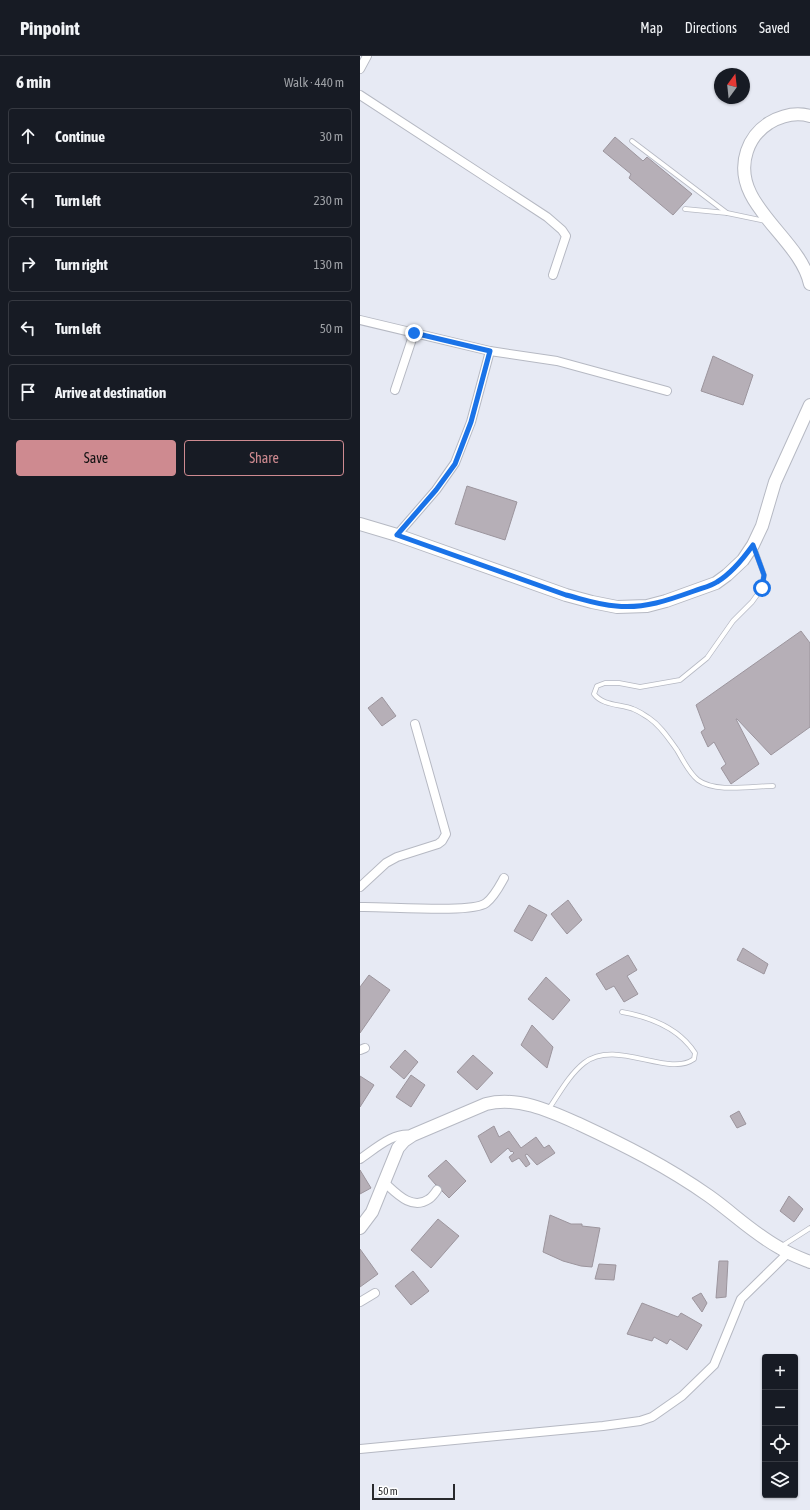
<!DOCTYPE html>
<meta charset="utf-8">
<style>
:root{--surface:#171b24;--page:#242831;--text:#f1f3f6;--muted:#9ea1a6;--line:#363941;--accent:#ce8a90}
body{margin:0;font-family:"Asap Condensed",sans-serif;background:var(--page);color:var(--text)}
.controls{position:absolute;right:12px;bottom:12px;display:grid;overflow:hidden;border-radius:4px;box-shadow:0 1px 3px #0004}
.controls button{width:36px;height:36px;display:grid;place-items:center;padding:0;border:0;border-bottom:1px solid var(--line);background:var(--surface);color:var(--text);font:20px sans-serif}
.compass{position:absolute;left:354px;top:12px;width:36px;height:36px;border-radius:50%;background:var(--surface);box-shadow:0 1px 3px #0004;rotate:15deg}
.scale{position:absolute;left:12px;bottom:10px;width:83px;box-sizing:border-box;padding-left:4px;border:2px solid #28292c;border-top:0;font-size:11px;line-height:14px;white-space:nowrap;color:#28292c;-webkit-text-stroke:3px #fff;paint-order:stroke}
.stop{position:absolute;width:12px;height:12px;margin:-9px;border:3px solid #1a73e8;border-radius:50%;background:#fff}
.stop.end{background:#1a73e8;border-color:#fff;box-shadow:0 1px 4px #0008}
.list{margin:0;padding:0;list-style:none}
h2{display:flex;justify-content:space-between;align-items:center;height:52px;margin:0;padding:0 16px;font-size:17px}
h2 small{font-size:13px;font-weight:400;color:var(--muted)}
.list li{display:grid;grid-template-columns:26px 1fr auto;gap:12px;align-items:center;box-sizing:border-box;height:56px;margin:0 8px 8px;padding:0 8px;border:1px solid var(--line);border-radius:4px}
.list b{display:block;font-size:15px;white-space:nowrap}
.list em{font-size:13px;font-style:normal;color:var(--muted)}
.actions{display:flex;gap:8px;padding:12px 16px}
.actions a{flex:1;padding:9px 0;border:1px solid var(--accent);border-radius:4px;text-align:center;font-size:14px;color:var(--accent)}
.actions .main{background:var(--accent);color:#111}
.icon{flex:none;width:22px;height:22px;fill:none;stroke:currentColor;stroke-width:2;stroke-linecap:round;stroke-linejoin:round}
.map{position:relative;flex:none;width:450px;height:1454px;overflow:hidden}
header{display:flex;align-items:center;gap:24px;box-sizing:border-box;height:56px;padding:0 20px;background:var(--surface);border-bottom:1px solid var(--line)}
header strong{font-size:19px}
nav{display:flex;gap:22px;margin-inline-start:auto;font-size:14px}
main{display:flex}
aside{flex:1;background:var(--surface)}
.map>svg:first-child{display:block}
</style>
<header>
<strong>Pinpoint</strong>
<nav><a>Map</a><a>Directions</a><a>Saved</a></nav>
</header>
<main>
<aside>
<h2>6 min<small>Walk · 440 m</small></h2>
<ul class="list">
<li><svg class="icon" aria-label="ahead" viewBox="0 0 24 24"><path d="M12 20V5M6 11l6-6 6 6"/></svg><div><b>Continue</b></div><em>30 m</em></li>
<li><svg class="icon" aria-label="left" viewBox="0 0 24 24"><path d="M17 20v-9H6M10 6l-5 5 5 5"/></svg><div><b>Turn left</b></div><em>230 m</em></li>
<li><svg class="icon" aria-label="right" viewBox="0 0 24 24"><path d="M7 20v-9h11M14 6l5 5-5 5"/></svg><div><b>Turn right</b></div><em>130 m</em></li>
<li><svg class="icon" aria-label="left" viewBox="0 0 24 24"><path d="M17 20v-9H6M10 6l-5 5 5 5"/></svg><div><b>Turn left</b></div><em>50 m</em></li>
<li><svg class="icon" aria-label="arrive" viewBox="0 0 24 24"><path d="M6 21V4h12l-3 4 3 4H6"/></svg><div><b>Arrive at destination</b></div></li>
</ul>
<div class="actions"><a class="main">Save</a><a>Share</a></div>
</aside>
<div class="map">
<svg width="450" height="1454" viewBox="0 0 450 1454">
<rect width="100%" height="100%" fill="#e7eaf4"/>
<g fill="#b6afb7" stroke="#9c959d">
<path d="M255 81 283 105 287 101 332 138 313 159 269 122 271 118 243 95Z"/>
<path d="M353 300 393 319 383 349 341 335Z"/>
<path d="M107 430 157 446 145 484 95 468Z"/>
<path d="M441 575 450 587V671L411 699 377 663H376L399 708 371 728 361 712 366 708 354 686 348 691 341 676 345 673 336 649Z"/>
<path d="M22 641 36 660 22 670 8 652Z"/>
<path d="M208 844 222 864 207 878 191 858Z"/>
<path d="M169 849 187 859 172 885 154 875Z"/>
<path d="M383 892 408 908 404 918 377 904Z"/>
<path d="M268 899 277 914 267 920 278 938 264 946 254 930 246 934 236 918Z"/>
<path d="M9 919 30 934 0 977V931Z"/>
<path d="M186 921 210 944 193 964 168 943Z"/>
<path d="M172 969 193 991 187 1012 161 989Z"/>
<path d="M45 994 58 1006 44 1023 30 1011Z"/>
<path d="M113 999 133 1017 117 1034 97 1016Z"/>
<path d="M51 1019 65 1029 51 1051 36 1041Z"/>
<path d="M0 1020 14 1029 0 1051Z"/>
<path d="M379 1055 386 1068 377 1072 370 1060Z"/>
<path d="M134 1070 139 1081 149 1075 161 1092 176 1081 184 1092 189 1089 195 1097 177 1109 167 1098 165 1099 170 1108 166 1111 159 1102 152 1106 149 1101 154 1097 152 1095 151 1096 148 1092 131 1107 118 1080Z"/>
<path d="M86 1104 106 1125 89 1142 82 1135 80 1130 76 1129 68 1120Z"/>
<path d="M0 1114 11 1132 0 1138Z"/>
<path d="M429 1140 443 1153 434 1166 420 1155Z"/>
<path d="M190 1159 211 1168H222V1170L240 1172 232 1211 221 1210 203 1205 183 1196Z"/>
<path d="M78 1163 99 1180 71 1212 51 1194Z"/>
<path d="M0 1193 18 1218 0 1231Z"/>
<path d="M359 1205H368L366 1241 356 1242Z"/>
<path d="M239 1208 256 1209 254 1224 235 1223Z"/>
<path d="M53 1215 69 1235 51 1249 35 1230Z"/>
<path d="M341 1237 347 1247 342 1256 332 1242Z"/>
<path d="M282 1247 318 1261 321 1257 342 1269 327 1294 310 1283 307 1288 294 1281 292 1285 267 1278Z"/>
</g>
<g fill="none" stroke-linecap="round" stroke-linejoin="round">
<defs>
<g id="lane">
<path d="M272 85 367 157"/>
<path d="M325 153 367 157 405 165"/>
<path d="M394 491 404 519 402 532 392 546 373 565 347 602 320 624 280 631 259 627H245L237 630 234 638C243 650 261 648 273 653 279 655 284 659 289 662 301 670 309 683 317 694 323 704 329 717 338 724 355 737 393 730 413 730"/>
<path d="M188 1054C199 1038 209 1019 224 1007 256 982 308 1022 334 1003L335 997C319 972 290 961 262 956"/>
<path d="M422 1190 450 1172"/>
</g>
<g id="street">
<path d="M0 13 7 0"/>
<path d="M0 39 187 161 202 174 206 180 193 219"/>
<path d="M0 264 130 295 197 305 307 335"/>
<path d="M35 334 54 277"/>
<path d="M37 479 76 434 95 407 111 366 130 295"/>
<path d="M0 831 26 807 37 801 78 788 82 785 86 778 55 668"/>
<path d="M0 851C24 850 111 858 126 847 134 841 139 831 144 822"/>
<path d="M0 994 5 992"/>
<path d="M0 1103C15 1093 34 1075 53 1079"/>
<path d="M25 1127C36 1137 52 1155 69 1143 72 1141 75 1137 77 1134"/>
<path d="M0 1246 15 1237"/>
<path d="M0 1393 243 1370 280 1365 292 1361 322 1340 354 1309 381 1243 428 1197 424 1194"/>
</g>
<g id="secondary">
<path d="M450 60C436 56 421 60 409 67 398 74 391 83 387 95 369 148 440 181 450 228"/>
<path d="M0 468 37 479 206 539 232 546 257 551 287 550 306 545 356 527 367 519 383 504 393 489 402 470 415 426 450 349"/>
<path d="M0 1172 12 1156 38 1092 44 1085 53 1079 126 1048C158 1040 190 1055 219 1068 264 1089 308 1111 349 1140 373 1157 394 1178 420 1192 429 1198 440 1202 450 1206"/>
</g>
</defs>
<use href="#lane" stroke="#b6b9c3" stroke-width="5.5"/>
<use href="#street" stroke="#b6b9c3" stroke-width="10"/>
<use href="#secondary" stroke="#b6b9c3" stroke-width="14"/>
<use href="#lane" stroke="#fff" stroke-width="4"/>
<use href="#street" stroke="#fff" stroke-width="8"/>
<use href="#secondary" stroke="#fff" stroke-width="12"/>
</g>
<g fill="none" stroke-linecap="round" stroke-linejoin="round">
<path stroke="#1a73e8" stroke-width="5" d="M54 277 130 295 111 366 95 408 76 434 37 479 206 539C222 543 239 549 256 550 284 553 309 544 334 535 342 532 351 530 357 526 372 517 383 503 393 489L404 519 402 532"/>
</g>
</svg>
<div class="controls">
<button>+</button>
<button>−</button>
<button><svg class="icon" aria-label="locate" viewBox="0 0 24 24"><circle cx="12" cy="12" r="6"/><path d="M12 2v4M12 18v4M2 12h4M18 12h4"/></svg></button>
<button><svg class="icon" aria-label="layers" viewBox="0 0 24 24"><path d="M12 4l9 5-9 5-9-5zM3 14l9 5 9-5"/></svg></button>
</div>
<svg class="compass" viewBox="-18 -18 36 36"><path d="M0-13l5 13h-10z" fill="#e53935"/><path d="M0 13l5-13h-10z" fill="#9ea1a6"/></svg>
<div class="scale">50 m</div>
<div class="stop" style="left:402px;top:532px"></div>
<div class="stop end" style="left:54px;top:277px"></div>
</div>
</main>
